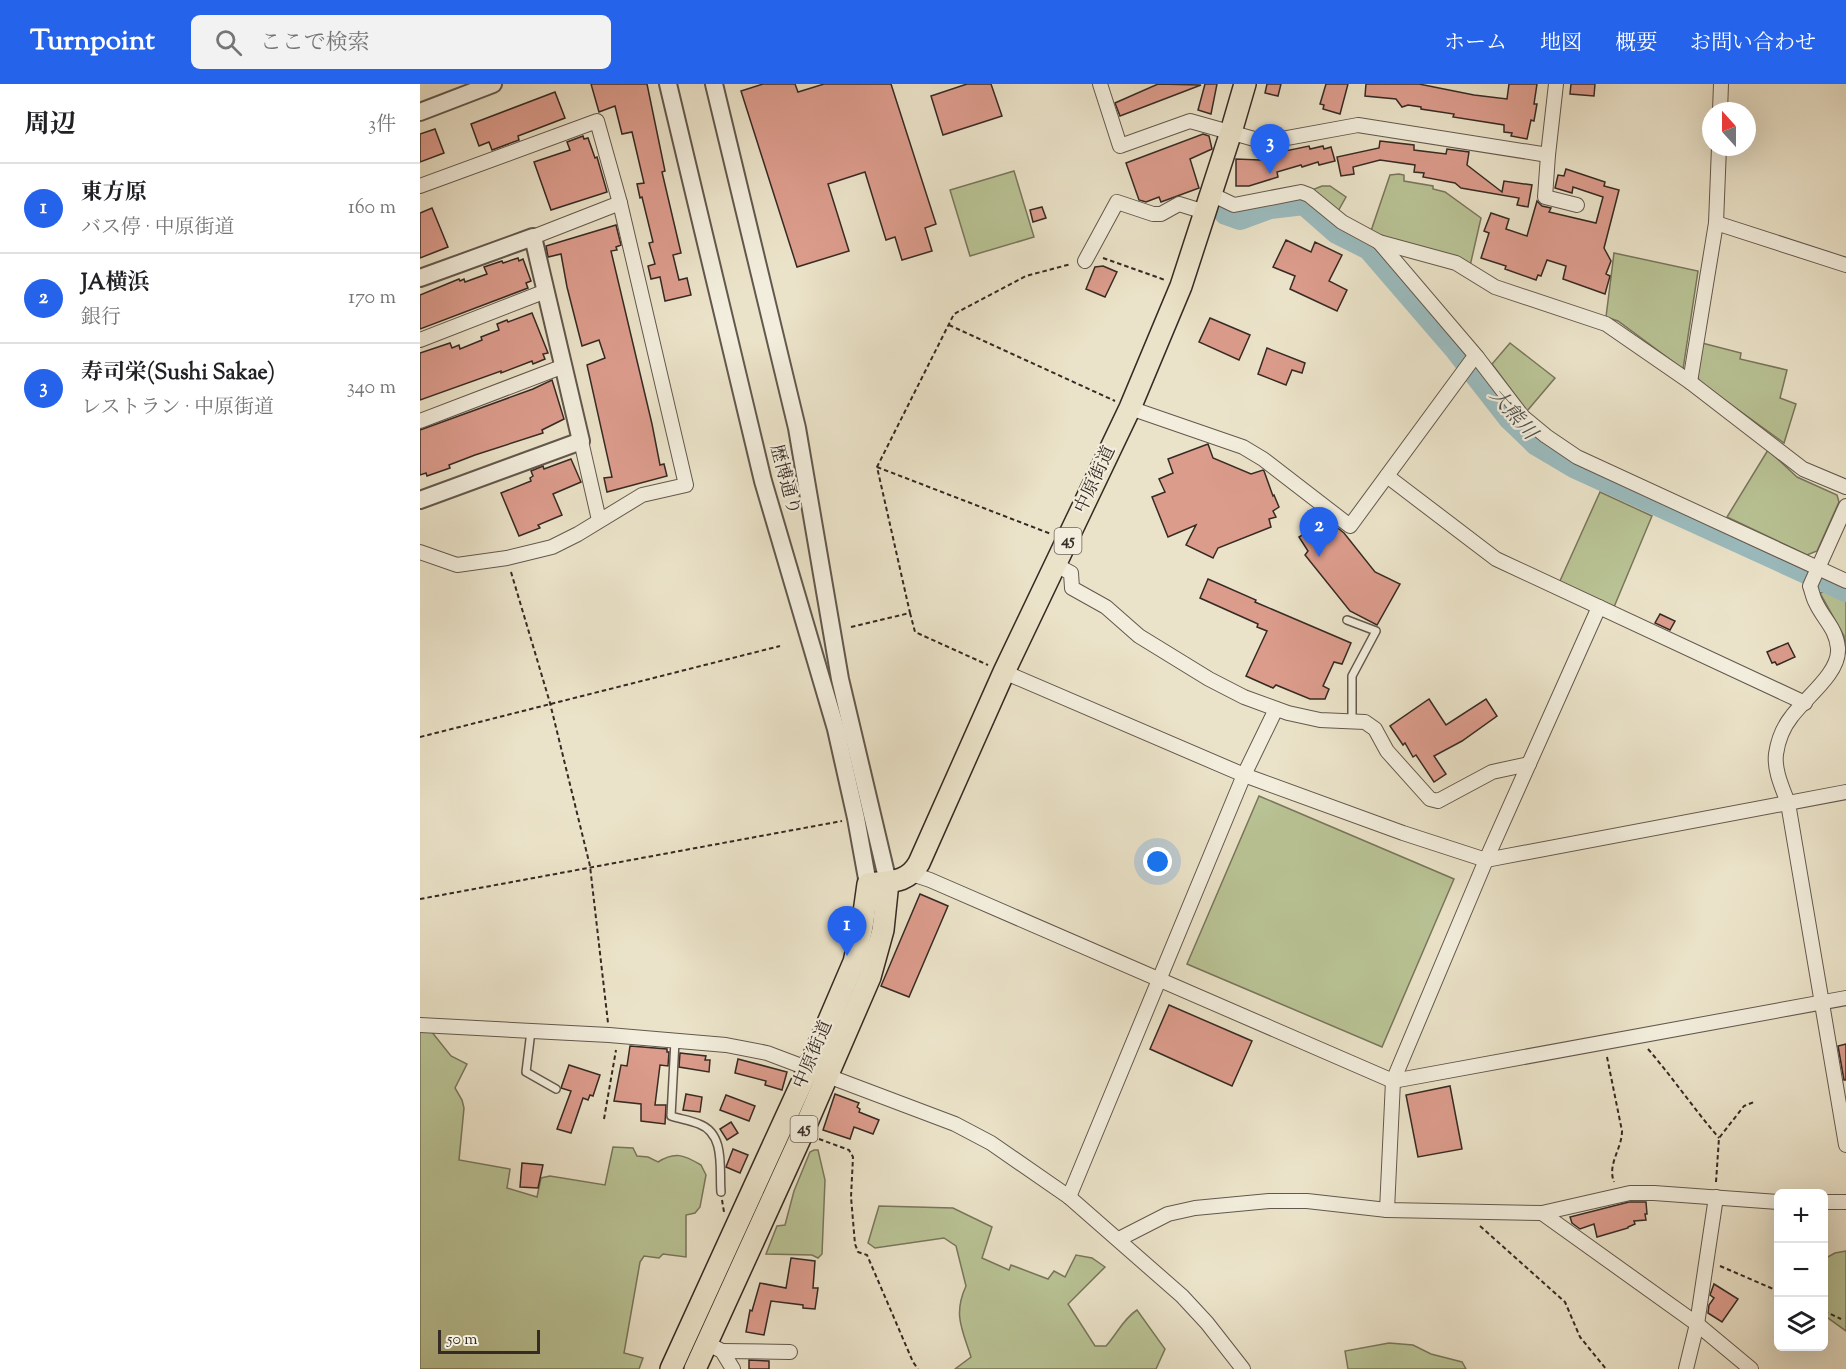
<!DOCTYPE html>
<html lang="ja">
<meta charset="utf-8">
<style>
:root{--surface:#fff;--page:#f2f2f2;--text:#202124;--muted:#757577;--line:#e0e0e0;--accent:#2563eb}
body{margin:0;font-family:"Sorts Mill Goudy","Noto Serif JP",serif;background:var(--page);color:var(--text)}
.controls{position:absolute;right:18px;bottom:18px;display:grid;overflow:hidden;border-radius:9px;box-shadow:0 6px 24px #0002}
.controls button{width:54px;height:54px;display:grid;place-items:center;padding:0;border:0;border-bottom:2px solid var(--line);background:var(--surface);color:var(--text);font:30px sans-serif}
.compass{position:absolute;left:1282px;top:18px;width:54px;height:54px;border-radius:50%;background:var(--surface);box-shadow:0 6px 24px #0002;rotate:339deg}
.scale{position:absolute;left:18px;bottom:15px;width:102px;box-sizing:border-box;padding-left:6px;border:3px solid #362a24;border-top:0;font-size:16px;line-height:21px;white-space:nowrap;color:#362a24;-webkit-text-stroke:4px #f2eddc;paint-order:stroke}
.you{position:absolute;left:738px;top:778px;width:21px;height:21px;margin:-15px;border:4px solid #fff;border-radius:50%;background:#1a73e8;box-shadow:0 0 0 9px #1a73e833}
.badge{display:grid;place-items:center;width:39px;height:39px;border-radius:50%;background:var(--accent);color:#fff;font-size:20px;font-weight:700}
.pin{position:absolute;translate:-50% -50px;filter:drop-shadow(0 2px 3px #0008)}
.pin::after{content:'';position:absolute;top:32px;width:21px;height:18px;background:inherit;clip-path:polygon(0 0,100% 0,50% 100%)}
.list{margin:0;padding:0;list-style:none}
h2{display:flex;justify-content:space-between;align-items:center;height:78px;margin:0;padding:0 24px;font-size:26px}
h2 small{font-size:20px;font-weight:400;color:var(--muted)}
.list li{display:grid;grid-template-columns:39px 1fr auto;gap:18px;align-items:center;box-sizing:border-box;height:90px;padding:0 24px;border-top:2px solid var(--line)}
.list b{display:block;font-size:22px;white-space:nowrap}
.list p{margin:0;font-size:20px;white-space:nowrap;color:var(--muted)}
.list em{font-size:20px;font-style:normal;color:var(--muted)}
.icon{flex:none;width:33px;height:33px;fill:none;stroke:currentColor;stroke-width:2;stroke-linecap:round;stroke-linejoin:round}
.map{position:relative;flex:none;width:1426px;height:1285px;overflow:hidden}
header{display:flex;align-items:center;gap:36px;box-sizing:border-box;height:84px;padding:0 30px;background:var(--accent);color:#fff}
header strong{font-size:28px}
nav{display:flex;gap:33px;margin-inline-start:auto;font-size:21px}
.search{width:420px;height:54px;background:var(--page);display:flex;align-items:center;gap:15px;box-sizing:border-box;padding:0 21px;border-radius:9px;color:var(--muted);font-size:22px}
main{display:flex}
aside{flex:1;background:var(--surface)}
.map>svg:first-child{display:block}
</style>
<header>
<strong>Turnpoint</strong>
<div class="search"><svg class="icon" aria-label="search" viewBox="0 0 24 24"><circle cx="10" cy="10" r="6"/><path d="M15 15l6 6"/></svg>ここで検索</div>
<nav><a>ホーム</a><a>地図</a><a>概要</a><a>お問い合わせ</a></nav>
</header>
<main>
<aside>
<h2>周辺<small>3件</small></h2>
<ul class="list">
<li><span class="badge">1</span><div><b>東方原</b><p>バス停 · 中原街道</p></div><em>160 m</em></li>
<li><span class="badge">2</span><div><b>JA横浜</b><p>銀行</p></div><em>170 m</em></li>
<li><span class="badge">3</span><div><b>寿司栄(Sushi Sakae)</b><p>レストラン · 中原街道</p></div><em>340 m</em></li>
</ul>
</aside>
<div class="map">
<svg width="1426" height="1285" viewBox="0 0 1426 1285">
<rect width="100%" height="100%" fill="#ebe3c9"/>
<filter id="stains"><feTurbulence type="fractalNoise" baseFrequency=".00333" numOctaves="4"/><feColorMatrix values="0 0 0 0 .2 0 0 0 0 .09 0 0 0 0 .02 0 0 0 .5 -.17"/></filter>
<radialGradient id="worn" r=".72"><stop offset=".6" stop-color="#630" stop-opacity="0"/><stop offset="1" stop-color="#630" stop-opacity=".3"/></radialGradient>
<g fill="#b9c395" stroke="#78765c" stroke-width="1.5">
<path d="M594 87 614 153 550 172 530 106Z"/>
<path d="M979 90 984 91V97L1013 102V105L1025 108 1061 134 1050 182 961 153 951 147 970 91Z"/>
<path d="M902 102H910L926 113 917 129 892 106Z"/>
<path d="M1194 169 1278 187 1263 285 1198 237 1186 233Z"/>
<path d="M1090 259 1135 294 1107 327 1072 280Z"/>
<path d="M1282 259 1321 269 1320 275 1367 286 1360 314 1376 320 1364 359 1280 298 1277 292Z"/>
<path d="M1348 366 1377 393 1417 411 1419 418 1397 467 1387 471 1307 433Z"/>
<path d="M1180 408 1232 432 1194 523 1139 499Z"/>
<path d="M1409 506 1426 513V570L1424 552 1400 509Z"/>
<path d="M839 712 1034 795 962 963 767 880Z"/>
<path d="M0 947H11L31 972 47 980 35 1004 42 1016 44 1024 39 1076 90 1085 87 1104 117 1113 121 1094 130 1092 185 1101 193 1063 213 1064 217 1072 228 1073 238 1078C255 1067 264 1071 281 1081L286 1091 280 1123 275 1129 266 1131V1173L243 1170 239 1174 224 1172 220 1178 204 1269 223 1274 219 1285H0Z"/>
<path d="M394 1066H398L405 1096 402 1170 398 1174 392 1171 346 1170 357 1142 365 1141 374 1107 390 1068Z"/>
<path d="M459 1122 533 1124 572 1143 562 1174 589 1186 591 1181 628 1195 634 1187 645 1193 656 1171 672 1174 685 1183 648 1220 675 1262H686C697 1250 703 1235 717 1226L745 1265 736 1285H535L551 1273C542 1245 533 1230 546 1202L536 1162 524 1154 455 1164 448 1159Z"/>
<path d="M1426 1167V1247L1404 1231V1203L1405 1202 1404 1175 1415 1169Z"/>
<path d="M969 1259 993 1261 1011 1270 1042 1278 1046 1285H928L925 1267Z"/>
</g>
<g fill="none" stroke-linecap="round" stroke-linejoin="round">
<path stroke="#9bbcbf" stroke-width="24" d="M806 129 820 134 850 123 884 119 917 148 949 164 1037 266 1090 334 1117 360 1154 382 1426 506"/>
</g>
<g fill="#dc9c8c" stroke="#362a24" stroke-width="1.5">
<path d="M171 0H227L245 87 242 88 261 169 253 171 259 196 267 194 271 211 245 217 240 193 231 195 228 182 235 180 229 159 233 158 222 113 220 114 217 100 224 99 212 48 202 50 195 22 179 28Z"/>
<path d="M343 0H375L378 8 404 0H471L516 140 505 144 512 167 482 176 475 153 466 156 445 88 408 100 429 167 377 183 321 7Z"/>
<path d="M547 0H571L582 32 523 51 511 12Z"/>
<path d="M738 0 781 1 700 32 695 19Z"/>
<path d="M785 0H797L791 30 778 26Z"/>
<path d="M847 0H861L858 12 845 9Z"/>
<path d="M906 0H928L920 30 903 25 904 21 900 20Z"/>
<path d="M946 0H999L1054 11 1087 15 1089 0H1117L1114 20H1117L1114 37 1111 36 1107 55 1091 52 1092 49 1084 48V41L1033 33 1034 30 1001 25V23L988 21 982 23 976 15 945 12Z"/>
<path d="M1151 0H1175L1174 12 1150 10Z"/>
<path d="M135 8 145 34 98 52 99 56 72 66 69 58 59 62 51 40Z"/>
<path d="M15 45 24 69 0 78V50Z"/>
<path d="M783 50 789 52 792 65 770 75 779 104 741 118 739 113 726 118 719 116 706 79Z"/>
<path d="M163 52 164 55 168 54 175 74 177 73 187 108 131 126 114 78 150 66 147 58Z"/>
<path d="M960 57 994 61V66L1026 70 1027 65 1049 68 1047 81 1082 108 1084 97 1112 101 1108 123 1097 121 1099 114 1041 104 1035 99 1003 93 1004 89 994 88 995 81 960 76 933 83 934 90 921 92 917 73 959 64Z"/>
<path d="M889 62 890 65 903 62 904 65 911 63 915 77 899 81 898 78 882 83 881 81 857 88 858 93 829 102H816V75L840 76 838 71 850 67 851 70Z"/>
<path d="M1146 85 1185 98 1184 102 1199 106 1184 164 1191 177 1186 190 1190 192 1185 210 1143 195 1146 182 1127 176 1121 192 1118 191 1116 196 1085 185 1086 182 1061 174 1069 149 1064 147 1071 129 1089 135 1086 145 1107 152 1117 117 1122 122 1131 124 1129 128 1176 139 1183 113 1153 103 1152 109 1135 104 1138 91 1144 92Z"/>
<path d="M622 123 626 134 613 138 610 126Z"/>
<path d="M12 124 28 163 0 174V129Z"/>
<path d="M196 141 201 161 196 163 197 166 191 167 232 340 240 381 244 380 247 392 187 408 184 394 192 393 167 281 185 274 179 256 162 262 147 203 141 170 128 173 126 162Z"/>
<path d="M866 156 891 168 895 158 922 171 909 197 927 206 917 227 870 205 875 192 853 183Z"/>
<path d="M98 174 99 177 103 175 111 197 106 199 108 204 0 245V211L39 195 40 197 44 195 45 198 67 190 64 183 82 177 83 179Z"/>
<path d="M683 182 697 188 685 213 666 205 675 183Z"/>
<path d="M112 229 128 269 123 270 125 275 113 280 112 277 81 289V287L0 316V269L30 259 32 264 39 261 40 265 62 256 61 253 79 246 77 240 87 236 88 238Z"/>
<path d="M790 234 830 251 819 276 779 258Z"/>
<path d="M847 264 885 279 882 289 872 286 866 301 838 290Z"/>
<path d="M132 296 144 335 122 346 123 349 55 371 29 381 30 384 7 392 6 389 0 391V346L113 305Z"/>
<path d="M788 360 793 374 831 390 843 386 844 387 853 412 854 411 859 423 853 427 856 433 849 435 851 443 798 464 793 474 766 461 776 441 748 453 732 413 745 408 739 395 753 389 748 375Z"/>
<path d="M151 375 161 398 133 410 142 431 118 441 120 444 99 452 81 409 111 397 110 394 113 392 111 387 123 382 124 385Z"/>
<path d="M914 441 924 449 955 488 980 500 957 541 930 527 885 471 888 467 879 453 892 445 897 453Z"/>
<path d="M788 495 836 516 835 518 931 559 922 580 914 578 903 602 909 605 905 615H890L856 601 853 604 826 592 847 547 837 543 838 540 780 514Z"/>
<path d="M1240 530 1255 537 1250 546 1235 539Z"/>
<path d="M1368 559 1375 573 1357 581 1355 578 1352 579 1347 568Z"/>
<path d="M1009 615 1026 641 1066 615 1077 632 1042 657 1014 672 1026 690 1014 698 996 671 993 673 985 659 983 661 970 642Z"/>
<path d="M500 810 528 822 489 913 461 902Z"/>
<path d="M749 921 832 957 812 1002 730 965Z"/>
<path d="M1426 960V996H1424L1418 962Z"/>
<path d="M210 962 247 965V968H249L248 982 240 981 235 1021H246L245 1040 221 1037V1020L194 1017 201 981 207 982Z"/>
<path d="M260 969 286 972 285 976H290L289 988 259 983Z"/>
<path d="M318 975 367 988 362 1006 345 1001 346 997 315 989Z"/>
<path d="M149 981 180 991 173 1012 170 1011 168 1016 163 1014 151 1049 137 1045 151 1007 141 1004Z"/>
<path d="M1030 1002 1042 1065 998 1073 986 1011Z"/>
<path d="M266 1010 282 1013 280 1028 263 1026Z"/>
<path d="M415 1010 439 1019 437 1023 440 1025 439 1028 459 1036 453 1050 434 1043 430 1055 403 1046Z"/>
<path d="M306 1011 335 1022 329 1037 300 1026Z"/>
<path d="M311 1038 318 1049 307 1056 300 1045Z"/>
<path d="M313 1065 328 1071 320 1089 306 1083Z"/>
<path d="M102 1079 123 1081 118 1104 100 1103Z"/>
<path d="M1209 1118H1226L1227 1130H1225L1226 1136 1214 1137 1215 1140 1208 1143V1144L1177 1153 1174 1140 1160 1145 1152 1139 1150 1133Z"/>
<path d="M371 1174 395 1177 393 1204H398L395 1225 383 1224V1221L351 1217 344 1251 326 1248 330 1226 332 1227 340 1199 366 1204Z"/>
<path d="M1294 1200 1318 1215 1302 1238 1288 1229 1289 1221 1294 1214 1290 1211Z"/>
<path d="M329 1276 349 1277V1285H329Z"/>
</g>
<g fill="none" stroke-linecap="round" stroke-linejoin="round">
<defs>
<g id="service">
<path d="M927 536 956 547 932 592V637"/>
<path d="M111 947 106 988 136 1005"/>
<path d="M255 957 251 1032C260 1035 270 1036 279 1040 306 1050 299 1086 301 1108"/>
</g>
<g id="minor">
<path d="M680 0 700 62 770 37 845 58 938 41 1128 71 1136 0"/>
<path d="M1300 27 1301 0"/>
<path d="M1128 71 1125 113 1157 121"/>
<path d="M0 102 177 37 200 119 266 401 222 411 158 450 132 463 87 474 37 481 0 468"/>
<path d="M791 110 814 121 881 108 889 111 922 138 959 158 1036 179 1075 203 1186 240 1270 298 1383 385 1426 403"/>
<path d="M1296 139 1426 181"/>
<path d="M113 153 200 119"/>
<path d="M959 158 1057 273 1103 333 1126 352 1157 373 1426 497"/>
<path d="M665 177 697 118 733 130H741L759 120 785 128"/>
<path d="M0 256 126 207"/>
<path d="M1270 298 1296 139 1299 63"/>
<path d="M710 324 823 363 843 375 930 442 1052 276 1057 273"/>
<path d="M0 337 144 282"/>
<path d="M161 357 179 436"/>
<path d="M967 392 1076 475 1385 619"/>
<path d="M1426 422 1390 502C1392 507 1393 514 1396 519 1404 536 1416 544 1418 564 1420 589 1386 613 1372 632 1364 642 1358 656 1356 670 1354 686 1362 703 1368 719L1426 1061"/>
<path d="M636 481 651 489 652 504 686 523 719 552 789 595 824 613 868 629 900 636 945 638 955 645 967 667 1010 715 1018 717 1072 688 1109 680"/>
<path d="M584 588 824 691 983 749 1066 776 1426 708"/>
<path d="M492 790 510 796 973 997 1426 914"/>
<path d="M0 941 189 951 306 961 347 969 535 1040 571 1059 649 1113 762 1212 787 1239 823 1285"/>
<path d="M649 1113 824 691 856 625"/>
<path d="M1404 1118H1426"/>
<path d="M967 1126 973 997 1066 776 1179 523"/>
<path d="M1122 1129 1277 1240 1331 1285"/>
<path d="M699 1155 748 1130 775 1124 849 1117H887L967 1126 1122 1129 1210 1109H1234L1358 1118"/>
<path d="M296 1264 302 1267 313 1285"/>
<path d="M302 1267 370 1268"/>
<path d="M1266 1285 1277 1240 1296 1113"/>
</g>
<g id="tertiary">
<path d="M248 0 343 397 416 645 436 734 448 800"/>
<path d="M294 0 377 344 420 595 468 798"/>
<path d="M0 28 73 0"/>
<path d="M0 194 113 153 161 357 0 416"/>
</g>
<g id="primary">
<path d="M251 1285 389 983 434 878 442 843 448 800C470 797 487 800 499 779L584 588 710 324 761 202 811 48 825 0"/>
<path d="M275 1285 383 1048 450 893 463 846 468 798"/>
</g>
</defs>
<use href="#service" stroke="#63584d" stroke-width="10"/>
<use href="#minor" stroke="#63584d" stroke-width="16"/>
<use href="#tertiary" stroke="#63584d" stroke-width="20"/>
<use href="#primary" stroke="#362a24" stroke-width="24"/>
<g stroke="#362a24" stroke-width="2" stroke-dasharray="4.5 3" stroke-linecap="butt">
<path d="M683 174 745 196"/>
<path d="M529 241 695 317"/>
<path d="M457 383 631 450"/>
<path d="M91 488 130 619 170 782 188 939"/>
<path d="M490 529 495 548 568 581"/>
<path d="M431 543 490 529 457 383 534 230 606 192 651 180"/>
<path d="M0 653 360 562"/>
<path d="M0 815 422 737"/>
<path d="M1228 965C1253 994 1274 1025 1299 1054"/>
<path d="M1187 973 1202 1047C1202 1065 1187 1080 1194 1098"/>
<path d="M184 1035 196 966"/>
<path d="M399 1055 429 1066 433 1073 431 1113 435 1160 438 1168 447 1171 493 1278 498 1285"/>
<path d="M1296 1098 1299 1054 1324 1022 1334 1018"/>
<path d="M302 1116 304 1128"/>
<path d="M1060 1142 1145 1218 1160 1253 1186 1285"/>
<path d="M1300 1182 1358 1207"/>
<path d="M1404 1227 1421 1235"/>
</g>
<use href="#service" stroke="#f2eddc" stroke-width="7"/>
<use href="#minor" stroke="#f2eddc" stroke-width="14"/>
<use href="#tertiary" stroke="#f2eddc" stroke-width="16"/>
<use href="#primary" stroke="#ebe3c9" stroke-width="21"/>
</g>
<g text-anchor="middle" dominant-baseline="central" stroke-width="4.5" stroke-linejoin="round" paint-order="stroke">
<g fill="#f2eddc" stroke="#6e645b" stroke-width="1.5">
<rect x="634.5" y="444" width="27" height="26" rx="4.5"/>
<rect x="370.5" y="1032" width="27" height="26" rx="4.5"/>
</g>
<g font-size="16" font-weight="bold" fill="#362a24">
<text x="648" y="457">45</text>
<text x="384" y="1045">45</text>
</g>
<g font-size="18" fill="#362a24" stroke="#f2eddc">
<text transform="translate(364 396) rotate(75)">歴博通り</text>
<text transform="translate(676 396) rotate(-65)">中原街道</text>
<text transform="translate(394 971) rotate(-67)">中原街道</text>
</g>
<g font-size="20" font-style="italic" fill="#4f4e4b" stroke="#f2eddc">
<text transform="translate(1092 331) rotate(49)">大熊川</text>
</g>
</g>
<rect width="100%" height="100%" filter="url(#stains)"/>
<rect width="100%" height="100%" fill="url(#worn)"/>
</svg>
<div class="controls">
<button>+</button>
<button>−</button>
<button><svg class="icon" aria-label="layers" viewBox="0 0 24 24"><path d="M12 4l9 5-9 5-9-5zM3 14l9 5 9-5"/></svg></button>
</div>
<svg class="compass" viewBox="-18 -18 36 36"><path d="M0-13l5 13h-10z" fill="#e53935"/><path d="M0 13l5-13h-10z" fill="#757577"/></svg>
<div class="scale">50 m</div>
<div class="you"></div>
<div class="pin badge" style="left:427px;top:872px">1</div>
<div class="pin badge" style="left:899px;top:473px">2</div>
<div class="pin badge" style="left:850px;top:90px">3</div>
</div>
</main>
